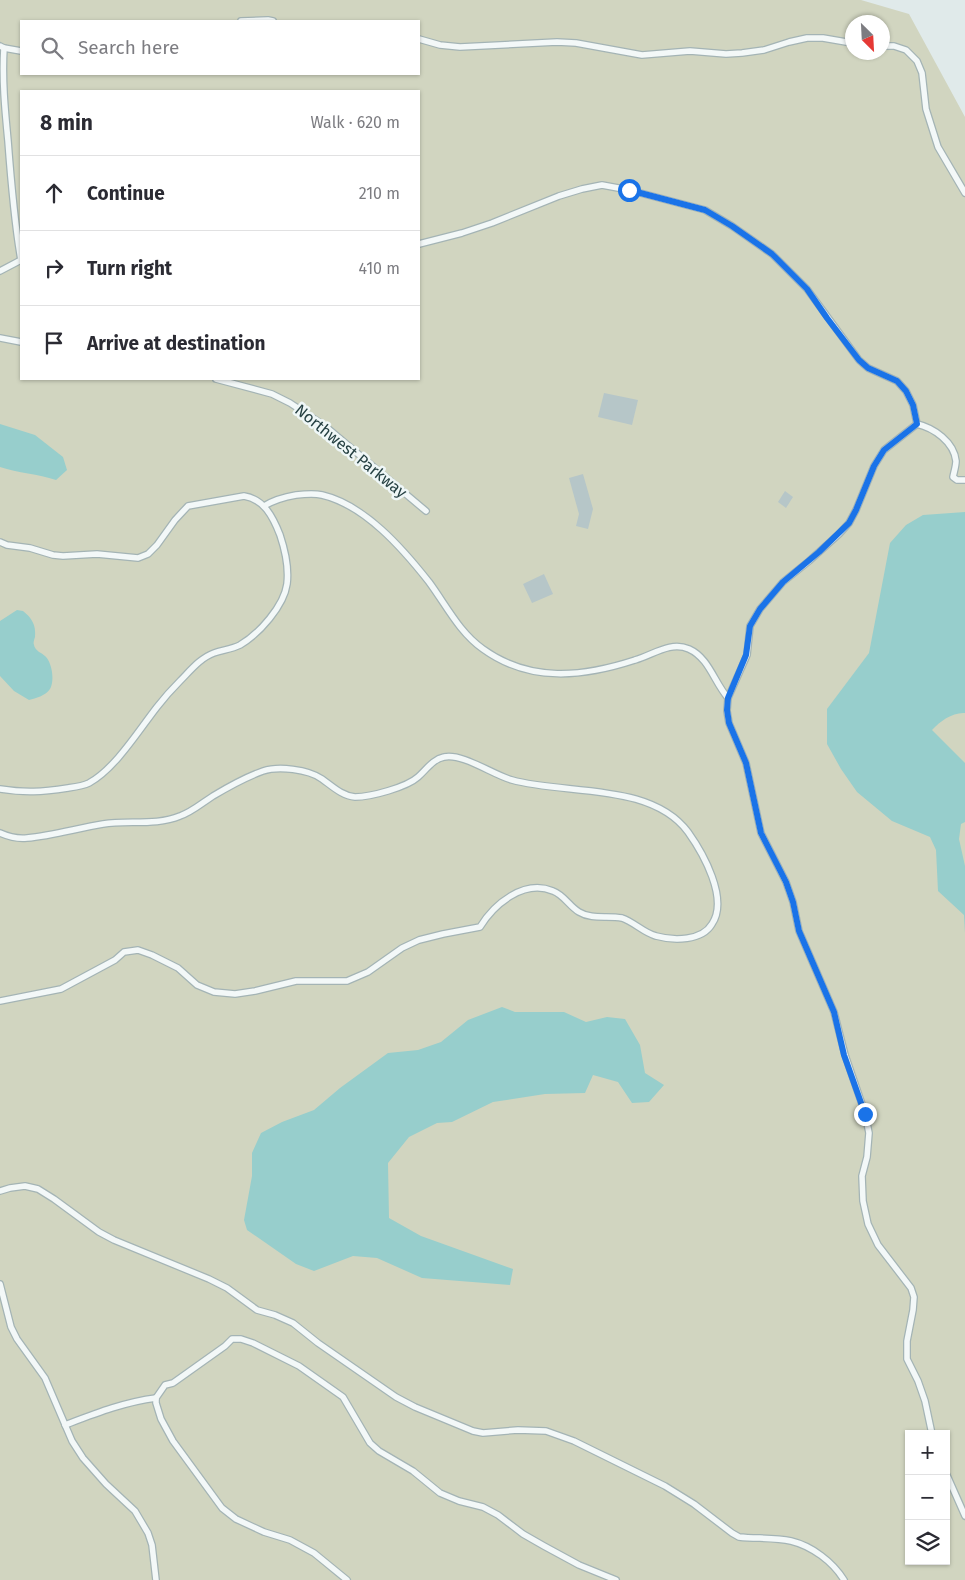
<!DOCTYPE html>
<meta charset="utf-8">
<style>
:root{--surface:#fff;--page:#f2f2f3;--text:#2b2b33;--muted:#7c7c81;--line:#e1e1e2}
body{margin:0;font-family:"Fira Sans",sans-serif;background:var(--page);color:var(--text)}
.controls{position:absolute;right:15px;bottom:15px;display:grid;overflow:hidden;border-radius:0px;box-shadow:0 1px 4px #0004}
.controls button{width:45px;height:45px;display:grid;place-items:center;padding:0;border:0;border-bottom:1px solid var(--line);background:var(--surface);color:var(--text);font:25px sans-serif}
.compass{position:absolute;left:845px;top:15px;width:45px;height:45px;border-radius:50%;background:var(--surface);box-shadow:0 1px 4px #0004;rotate:156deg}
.stop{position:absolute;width:15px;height:15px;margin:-11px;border:4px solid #1a73e8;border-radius:50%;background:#fff}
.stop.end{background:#1a73e8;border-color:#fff;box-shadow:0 1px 5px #0008}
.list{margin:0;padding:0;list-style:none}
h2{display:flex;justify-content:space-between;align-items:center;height:65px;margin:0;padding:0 20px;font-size:21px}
h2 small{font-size:16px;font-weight:400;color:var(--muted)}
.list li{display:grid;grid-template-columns:32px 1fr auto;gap:15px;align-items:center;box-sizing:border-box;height:75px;padding:0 20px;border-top:1px solid var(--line)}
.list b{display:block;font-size:19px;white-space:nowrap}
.list em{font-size:16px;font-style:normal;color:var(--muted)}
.icon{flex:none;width:28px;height:28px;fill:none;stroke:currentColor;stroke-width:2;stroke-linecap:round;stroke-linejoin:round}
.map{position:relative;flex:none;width:965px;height:1580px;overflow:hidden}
.search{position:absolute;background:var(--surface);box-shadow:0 1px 4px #0004;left:20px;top:20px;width:400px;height:55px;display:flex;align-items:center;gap:12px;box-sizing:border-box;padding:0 18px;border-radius:0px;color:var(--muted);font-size:19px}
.panel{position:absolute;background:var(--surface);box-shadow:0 1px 4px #0004;left:20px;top:90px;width:400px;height:290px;border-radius:0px}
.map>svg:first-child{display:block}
</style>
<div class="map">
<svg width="965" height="1580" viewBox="0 0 965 1580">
<rect width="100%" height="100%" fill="#e0eaea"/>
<path fill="#d1d5c0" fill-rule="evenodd" d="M0 0H861L909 14 965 117V1580H0ZM21 21H419V74H21ZM852 22H882V52H852ZM21 91H419V379H21ZM909 1434H946V1561H909Z"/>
<g fill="#97cecc">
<path d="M0 424 35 435 63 457 67 470 56 480C38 474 18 473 0 467Z"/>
<path d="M965 512V713C953 712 940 721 932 730L965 763V822L961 824 959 839 965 866V933L964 915 938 891 936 850 930 837 892 821 857 792 841 769 827 744V709L869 653 890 543 906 525 923 515Z"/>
<path d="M17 610 23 611C32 618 36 625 35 637 34 640 33 643 34 645 35 651 42 653 45 656 52 662 55 681 50 689 45 696 36 698 29 700L14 691 0 676V621Z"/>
<path d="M502 1007 515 1012H564L586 1022 607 1017 625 1019 640 1045 645 1073 664 1085 649 1102 632 1103 618 1082 593 1075 585 1093 545 1094 493 1102 452 1122 437 1123 409 1137 388 1163 389 1218 421 1236 513 1269 510 1285 422 1278 377 1258 353 1256 314 1271 296 1264 247 1230 244 1220 252 1176V1153L261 1133 282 1122 314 1110 340 1088 388 1053 418 1050 441 1042 468 1020Z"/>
</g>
<g fill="#b6c6c8">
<path d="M604 393 638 400 632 425 598 417Z"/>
<path d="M583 474 593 509 588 529 576 526 579 514 569 478Z"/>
<path d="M785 491 793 497 786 508 778 502Z"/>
<path d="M544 574 553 594 532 603 523 584Z"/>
</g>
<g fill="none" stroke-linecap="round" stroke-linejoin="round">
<defs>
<g id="lane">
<path d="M241 21 268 20 273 21"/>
<path d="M419 39 440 45 460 47 557 42 576 43 642 55 690 51 726 54 742 53 764 50 789 42 807 38H823L852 43"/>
<path d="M0 46 4 48 21 51"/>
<path d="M882 46H894L906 50 917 61 922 73 926 109 938 147 965 193"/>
<path d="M4 48C2 79 5 110 8 141 11 181 14 220 21 260"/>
<path d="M419 244 462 233 492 223 559 196 582 189 602 185 629 190 705 210 732 226 772 254 807 289 859 360 868 368 897 381 906 391 913 405 917 424C934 428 954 442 956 461 956 466 954 472 953 477L957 480H965"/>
<path d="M0 271 21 260"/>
<path d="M0 338 21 342"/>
<path d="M216 379 272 394 290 403 325 426 426 511"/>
<path d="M917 424 884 450 874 466 856 510 849 523 839 534 809 561 783 582 760 609 750 626 747 655 728 698 727 711 729 723 746 763 761 833 786 882 793 902 799 931 834 1012 845 1055 865 1113 869 1133 867 1157 862 1176 863 1201 868 1224 878 1245 911 1288 914 1297 913 1310 907 1341V1359L918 1381 925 1401 932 1434"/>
<path d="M264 506C274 500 284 497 296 495 304 494 314 493 322 495 365 505 403 549 429 582 446 605 459 632 483 649 530 683 583 677 635 660 653 655 670 641 689 649 709 658 714 682 728 698"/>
<path d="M0 542 7 545 30 548 53 555 63 556 97 554 138 558 148 554 157 545 175 520 188 506 244 496C264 499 273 517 280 535 285 550 289 568 287 584 284 606 259 634 240 645 232 649 223 650 214 653 200 658 190 671 180 681 172 689 164 698 157 707 139 730 115 769 89 783 83 786 75 787 68 788 41 792 26 793 0 789"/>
<path d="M0 833C9 837 17 839 27 838 52 836 78 828 103 824 128 820 156 826 180 816 192 812 202 803 213 796 228 787 246 777 263 771 278 766 308 769 322 779 332 786 342 796 355 797 371 797 407 787 418 777 426 770 433 759 444 757 463 753 493 775 512 780 565 795 651 782 688 832 703 853 729 899 712 924 702 941 674 941 656 936 644 933 634 922 622 918 608 915 592 920 579 912 569 906 564 895 553 891 524 879 494 904 480 927L443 934 419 940 402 948 368 972 347 981H296L255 991 235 994 214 992 197 985 178 968 152 955 138 950 124 952 115 960 61 989 0 1001"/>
<path d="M0 1191 10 1188 25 1186 38 1189 54 1199 99 1232 114 1240 209 1279 227 1288 257 1310 275 1315 293 1323 318 1343 396 1397 415 1407 473 1431 483 1433 518 1430 546 1431 574 1441 665 1486 694 1504 732 1533 739 1537C756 1539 774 1537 791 1541 812 1546 833 1562 844 1580"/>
<path d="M0 1284 11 1327 17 1339 45 1378 72 1441 83 1458 106 1484 135 1511 148 1533 152 1545 156 1580"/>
<path d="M65 1425C94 1414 124 1402 156 1398"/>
<path d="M946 1473 965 1516"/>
<path d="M347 1580 314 1553 290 1540 264 1532 236 1519 222 1508 173 1441 161 1419 156 1403V1398L165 1385 173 1383 225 1346 232 1339H241L253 1343 299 1366 343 1397 370 1443 379 1451 413 1471 440 1493 459 1501 483 1507 498 1515 523 1534 544 1546 579 1565 616 1580"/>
</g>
</defs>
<use href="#lane" stroke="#a4b4b5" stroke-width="8"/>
<use href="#lane" stroke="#f3f8f8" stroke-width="5.5"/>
</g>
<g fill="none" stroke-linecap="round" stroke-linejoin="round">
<path stroke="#1a73e8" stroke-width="6" d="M629 190 705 210 732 226 772 254 807 289 827 318 859 360 868 368 897 381 906 391 913 405 917 424 884 450 874 466 856 510 849 523 819 552 783 582 760 609 750 626 746 655 728 698 727 710 729 723 746 763 761 833 786 882 793 902 799 931 834 1012 844 1055 865 1114"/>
</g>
<g text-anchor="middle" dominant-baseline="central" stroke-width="5" stroke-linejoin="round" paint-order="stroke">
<g font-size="16" fill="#264143" stroke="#eff7f7">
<text transform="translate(351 451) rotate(39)">Northwest Parkway</text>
</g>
</g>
</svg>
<div class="controls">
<button>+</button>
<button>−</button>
<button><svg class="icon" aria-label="layers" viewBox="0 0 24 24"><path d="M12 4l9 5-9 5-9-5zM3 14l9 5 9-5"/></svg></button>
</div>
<svg class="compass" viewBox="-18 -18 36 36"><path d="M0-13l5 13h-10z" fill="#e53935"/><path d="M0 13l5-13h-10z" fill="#7c7c81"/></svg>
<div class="stop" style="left:629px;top:190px"></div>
<div class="stop end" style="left:865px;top:1114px"></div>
<div class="search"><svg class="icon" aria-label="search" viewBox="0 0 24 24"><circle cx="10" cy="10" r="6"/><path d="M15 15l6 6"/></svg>Search here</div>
<section class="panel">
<h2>8 min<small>Walk · 620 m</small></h2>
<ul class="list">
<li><svg class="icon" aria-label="ahead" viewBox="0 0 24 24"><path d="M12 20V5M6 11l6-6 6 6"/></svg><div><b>Continue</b></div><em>210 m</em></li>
<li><svg class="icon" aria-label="right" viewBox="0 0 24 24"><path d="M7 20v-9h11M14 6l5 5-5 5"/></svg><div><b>Turn right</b></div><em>410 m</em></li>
<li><svg class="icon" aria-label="arrive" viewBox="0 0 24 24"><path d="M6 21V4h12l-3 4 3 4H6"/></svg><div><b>Arrive at destination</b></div></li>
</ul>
</section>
</div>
